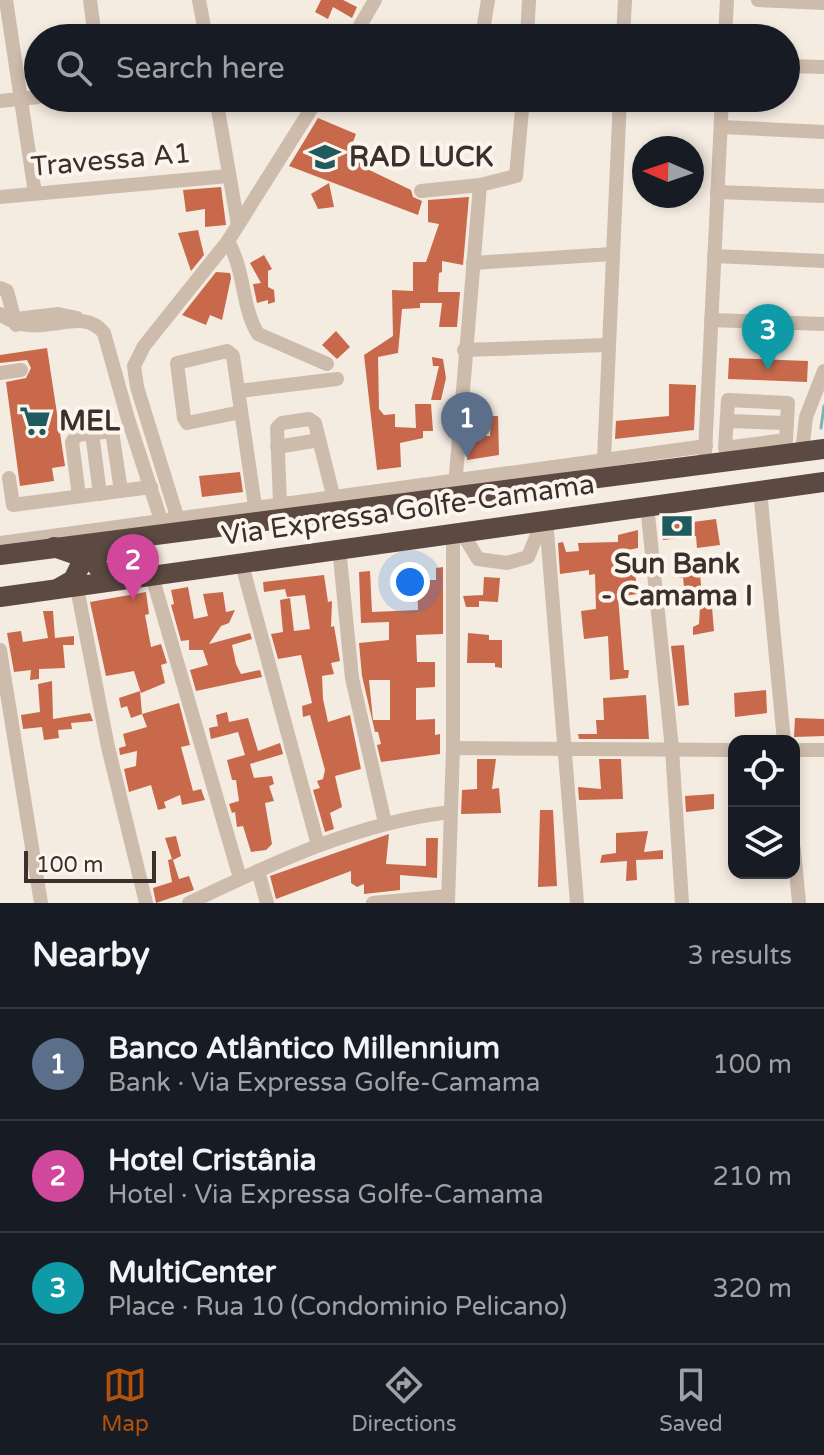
<!DOCTYPE html>
<meta charset="utf-8">
<style>
:root{--surface:#171b24;--page:#242831;--text:#f1f3f6;--muted:#9ea1a6;--line:#363941;--accent:#b45309}
body{margin:0;font-family:"Varela Round",sans-serif;background:var(--page);color:var(--text)}
.controls{position:absolute;right:24px;bottom:24px;display:grid;overflow:hidden;border-radius:16px;box-shadow:0 4px 12px #0003}
.controls button{width:72px;height:72px;display:grid;place-items:center;padding:0;border:0;border-bottom:2px solid var(--line);background:var(--surface);color:var(--text);font:40px sans-serif}
.compass{position:absolute;left:632px;top:136px;width:72px;height:72px;border-radius:50%;background:var(--surface);box-shadow:0 4px 12px #0003;rotate:272deg}
.scale{position:absolute;left:24px;bottom:20px;width:132px;box-sizing:border-box;padding-left:8px;border:4px solid #3b302b;border-top:0;font-size:22px;line-height:28px;white-space:nowrap;color:#3b302b;-webkit-text-stroke:6px #fbf5ee;paint-order:stroke}
.you{position:absolute;left:410px;top:582px;width:28px;height:28px;margin:-20px;border:6px solid #fff;border-radius:50%;background:#1a73e8;box-shadow:0 0 0 12px #1a73e833}
.badge{display:grid;place-items:center;width:52px;height:52px;border-radius:50%;background:var(--accent);color:#fff;font-size:26px;font-weight:700}
.pin{position:absolute;translate:-50% -66px;filter:drop-shadow(0 2px 4px #0008)}
.pin::after{content:'';position:absolute;top:42px;width:28px;height:24px;background:inherit;clip-path:polygon(0 0,100% 0,50% 100%)}
.list{margin:0;padding:0;list-style:none}
h2{display:flex;justify-content:space-between;align-items:center;height:104px;margin:0;padding:0 32px;font-size:34px}
h2 small{font-size:26px;font-weight:400;color:var(--muted)}
.list li{display:grid;grid-template-columns:52px 1fr auto;gap:24px;align-items:center;box-sizing:border-box;height:112px;padding:0 32px;border-top:2px solid var(--line)}
.list b{display:block;font-size:30px;white-space:nowrap}
.list p{margin:0;font-size:26px;white-space:nowrap;color:var(--muted)}
.list em{font-size:26px;font-style:normal;color:var(--muted)}
.icon{flex:none;width:44px;height:44px;fill:none;stroke:currentColor;stroke-width:2;stroke-linecap:round;stroke-linejoin:round}
.map{position:relative;flex:none;width:824px;height:903px;overflow:hidden}
.search{position:absolute;background:var(--surface);box-shadow:0 4px 12px #0003;left:24px;right:24px;top:24px;height:88px;display:flex;align-items:center;gap:20px;box-sizing:border-box;padding:0 28px;border-radius:44px;color:var(--muted);font-size:30px}
.sheet{height:440px;background:var(--surface)}
nav{display:flex;justify-content:space-around;align-items:center;box-sizing:border-box;height:112px;border-top:2px solid var(--line);background:var(--surface);font-size:22px;color:var(--muted)}
nav a{display:grid;justify-items:center;gap:4px}
nav .on{color:var(--accent)}
.map>svg:first-child{display:block}
</style>
<div class="map">
<svg width="824" height="903" viewBox="0 0 824 903">
<rect width="100%" height="100%" fill="#f4ebe1"/>
<g fill="none" stroke-linecap="round" stroke-linejoin="round">
<path stroke="#7fb0b2" stroke-width="3" d="M821 428 824 406"/>
</g>
<g fill="#c8694b" fill-rule="evenodd">
<path d="M321 0H343L357 7 352 18 333 7 328 19 315 12Z"/>
<path d="M318 118 356 134 353 142 370 149 361 166 411 190 413 197 422 201 418 215 289 166Z"/>
<path d="M329 183 334 207 318 209 311 194Z"/>
<path d="M221 187 226 225 205 227V209L186 212 183 190Z"/>
<path d="M469 197 463 265 442 261V272L439 273 438 292H460L457 327H439L442 303H420V308L402 309 398 353 378 357 379 409 384 415 395 414V427L416 428 415 404H431L433 431H423V438L400 443 401 467 377 470 364 355 393 336 392 290 413 291V262H426L439 224 428 222V200Z"/>
<path d="M198 230 204 255 191 271 178 233Z"/>
<path d="M264 255 272 269 268 271V287L274 290 275 302 268 304V300L257 303 253 284 261 283 250 263Z"/>
<path d="M216 272 230 273 231 278 222 320 210 315 206 325 182 315Z"/>
<path d="M336 331 350 347 337 359 322 345Z"/>
<path d="M47 348 65 466 52 468 54 481 20 486 6 382 26 378 31 368 27 360 0 363V355Z"/>
<path d="M432 357 443 359 446 378 441 400H431L439 366H433Z"/>
<path d="M729 358 808 361 807 382 728 379Z"/>
<path d="M669 384 696 385 694 430 615 439 616 421 669 416Z"/>
<path d="M491 416H498L499 455 467 460 469 436H490Z"/>
<path d="M240 472 243 492 202 497 199 476Z"/>
<path d="M716 519 720 545 697 548 696 536 663 540 662 526Z"/>
<path d="M638 530V548L614 553 617 572 635 569 637 594 618 597 624 670H629L628 678 610 680 608 636 584 639 581 611 596 609 595 574 589 575V570L560 574 558 543 563 542 566 552 579 551 578 543 618 542V535Z"/>
<path d="M702 555 699 563 702 596H711L714 631 693 635V627L699 624 700 607 687 609 683 578H679L678 566H674V557Z"/>
<path d="M443 567V634L416 635 417 662H435V687L416 688V720L435 719V735L440 734V754L381 762 377 745 381 744 378 732H375L362 676 359 643 389 640V622L361 623 359 572 370 571 372 612 418 610 417 580H436V568ZM369 680H390V720H373Z"/>
<path d="M324 575 328 602 332 601 331 627 334 626 340 661 331 663 334 674 322 676 323 699 328 722 350 715 361 769 335 776 342 807 330 813 334 829 325 832 313 790 320 788 317 781 323 779 325 770 310 715 303 717 302 706 312 703 301 655 278 659 271 634 283 632 280 600 290 598 294 631 310 629 305 595 287 597 285 589 264 592 263 582Z"/>
<path d="M484 577 500 578 498 602 479 601V607H466L463 596 483 595Z"/>
<path d="M188 587 194 619 208 616 203 594 223 592 226 612 235 610 229 623 221 626 209 644 250 633 252 639 232 645 236 664 241 674 260 670 262 677 196 691 190 670 208 665 203 650H189V640L181 641 171 605 174 604 171 590Z"/>
<path d="M146 592 149 614 145 615 151 647 161 644 167 663 161 665 165 683 141 693 134 671 106 676 90 602Z"/>
<path d="M43 611H53L55 638 74 636V645H63L65 668 39 669V679L30 680 31 670 14 672 7 633 21 631 23 642 48 638Z"/>
<path d="M468 633 489 635V640H502V668L495 667V663H467Z"/>
<path d="M684 645 689 705 678 706 671 646Z"/>
<path d="M52 681 53 719 90 713 93 721 71 723 72 729 58 730 59 738 44 740 42 727 23 729 21 715 40 712 38 684Z"/>
<path d="M766 690 767 713 735 717 734 693Z"/>
<path d="M140 691 142 714 131 718 127 706 121 708 119 698Z"/>
<path d="M646 695 649 739H579L578 734H597L596 720H604L603 698Z"/>
<path d="M179 703 190 745 181 747 193 791 201 789 205 800 182 805 180 795 164 802 166 808 158 810 151 785 129 792 124 769 136 766 137 751 120 755 119 748 126 746 123 734 147 727 142 714Z"/>
<path d="M227 712 229 722 248 718 258 751 280 743 283 754 250 764 254 778 272 776 274 784 269 786 274 801 265 803 272 844 266 850 251 852 243 826 237 827 235 812 232 813 229 804 239 801 236 780H232L227 760 245 755 238 732 211 739 209 728 218 726 216 715Z"/>
<path d="M795 718 824 719V736L794 737Z"/>
<path d="M477 759H496L492 789 499 788 501 813 461 814 462 790 477 789Z"/>
<path d="M599 759H621L623 799 579 800 578 787 601 789Z"/>
<path d="M714 794V809L686 812 685 796Z"/>
<path d="M540 810H553L557 886 538 887Z"/>
<path d="M648 831 644 852 663 850V859L636 860 637 880 626 881 627 861 600 863 602 855 616 853V833Z"/>
<path d="M389 834 386 864 426 866V838H438L437 878 400 875V890L364 894V884L357 887 351 883V871L276 899 270 876Z"/>
<path d="M176 836 181 856 173 860 179 879 189 876 194 890 156 903 153 888 172 882 168 860 172 859 165 838Z"/>
</g>
<g fill="none" stroke-linecap="round" stroke-linejoin="round">
<g stroke="#cdbbac" stroke-width="14">
<path d="M6 0 35 193"/>
<path d="M90 0 95 38"/>
<path d="M199 0 206 38"/>
<path d="M758 0 824 3"/>
<path d="M353 38 375 0"/>
<path d="M455 38 482 37 488 0"/>
<path d="M527 38 529 0"/>
<path d="M623 38 625 0"/>
<path d="M725 38 727 0"/>
<path d="M786 66 824 67"/>
<path d="M216 98 238 225"/>
<path d="M0 101 38 97"/>
<path d="M721 127 824 132"/>
<path d="M421 191 480 185 516 176 523 98"/>
<path d="M717 192 824 196"/>
<path d="M0 197 228 176"/>
<path d="M228 241C246 274 241 306 258 334L327 364"/>
<path d="M714 256 824 261"/>
<path d="M473 263 612 254"/>
<path d="M0 288 7 291 16 325"/>
<path d="M0 314C40 344 79 302 104 333L128 419 163 526"/>
<path d="M16 319 58 314 77 318"/>
<path d="M711 320 824 324"/>
<path d="M464 350 607 345"/>
<path d="M0 373 21 370"/>
<path d="M239 391 337 379"/>
<path d="M728 400 788 403 786 440 725 448Z"/>
<path d="M241 412 187 423 184 418 177 363 227 351 233 356 255 506"/>
<path d="M727 421 787 423"/>
<path d="M92 433 100 494"/>
<path d="M277 447 319 440"/>
<path d="M802 452 806 417 824 371"/>
<path d="M705 453 722 98"/>
<path d="M604 459 620 98"/>
<path d="M9 478 13 505 151 487"/>
<path d="M455 487 480 185"/>
<path d="M760 490 784 741"/>
<path d="M79 496 72 442 77 435 112 431 121 491"/>
<path d="M280 503 277 428 282 423 309 419 315 423 333 495"/>
<path d="M647 505 672 749 682 903"/>
<path d="M546 519 577 903"/>
<path d="M179 523 137 387 134 366 144 346 228 241 318 98"/>
<path d="M461 531 478 559 507 563 528 557 543 520"/>
<path d="M0 543 706 446"/>
<path d="M339 548 352 678 385 823"/>
<path d="M241 561 318 845"/>
<path d="M152 576 240 878"/>
<path d="M77 588 108 747 146 903"/>
<path d="M0 650 41 903"/>
<path d="M453 748 734 750"/>
<path d="M794 750H824"/>
<path d="M794 850 799 903"/>
<path d="M258 871 267 903"/>
<path d="M189 903C273 863 356 823 450 812"/>
<path d="M373 903 448 896"/>
<path d="M448 903 453 748V532"/>
</g>
<g stroke="#5c4a42" stroke-width="20">
<path d="M117 543 103 547 94 563 107 577H122"/>
<path d="M54 547 77 555 81 564 73 580 59 588"/>
<path d="M0 555 824 449"/>
<path d="M0 597 824 482"/>
</g>
</g>
<defs>
<symbol id="school-bare" viewBox="-9 -9 18 18"><path d="M0-5L7-2L0 1L-7-2ZM-4 1L0 2.5L4 1V4Q0 6-4 4Z" fill="#1f5a5e" stroke="#fbf5ee" stroke-width="2.5" paint-order="stroke"/></symbol>
<symbol id="supermarket-bare" viewBox="-9 -9 18 18"><path d="M-6-5.5h2.5l.6 2H6L4.5 2H-2.5L-4.4-4H-6ZM-1.5 3.2a1.3 1.3 0 1 0 .1 0ZM3 3.2a1.3 1.3 0 1 0 .1 0Z" fill="#1f5a5e" stroke="#fbf5ee" stroke-width="2.5" paint-order="stroke"/></symbol>
<symbol id="bank-bare" viewBox="-9 -9 18 18"><path d="M-6-4H6V4H-6ZM0-2.3a2.3 2.3 0 1 0 0 4.6a2.3 2.3 0 1 0 0-4.6Z" fill="#1f5a5e" stroke="#fbf5ee" stroke-width="2.5" paint-order="stroke"/></symbol>
</defs>
<g fill-rule="evenodd">
<use href="#school-bare" x="303" y="135" width="44" height="44"/>
<use href="#supermarket-bare" x="13" y="399" width="44" height="44"/>
<use href="#bank-bare" x="655" y="504" width="44" height="44"/>
</g>
<g text-anchor="middle" dominant-baseline="central" stroke-width="8" stroke-linejoin="round" paint-order="stroke">
<g font-size="28" font-weight="bold" fill="#3b302b" stroke="#fbf5ee" text-anchor="start">
<text x="349" y="157">RAD LUCK</text>
<text x="59" y="421">MEL</text>
<text x="677" y="564" text-anchor="middle">Sun Bank<tspan x="677" dy="32">- Camama I</tspan></text>
</g>
<g font-size="28" fill="#3b302b" stroke="#fbf5ee">
<text transform="translate(111 160) rotate(-5)">Travessa A1</text>
<text transform="translate(408 510) rotate(-8)">Via Expressa Golfe-Camama</text>
</g>
</g>
</svg>
<div class="controls">
<button><svg class="icon" aria-label="locate" viewBox="0 0 24 24"><circle cx="12" cy="12" r="6"/><path d="M12 2v4M12 18v4M2 12h4M18 12h4"/></svg></button>
<button><svg class="icon" aria-label="layers" viewBox="0 0 24 24"><path d="M12 4l9 5-9 5-9-5zM3 14l9 5 9-5"/></svg></button>
</div>
<svg class="compass" viewBox="-18 -18 36 36"><path d="M0-13l5 13h-10z" fill="#e53935"/><path d="M0 13l5-13h-10z" fill="#9ea1a6"/></svg>
<div class="scale">100 m</div>
<div class="you"></div>
<div class="pin badge" style="left:467px;top:458px;background:#5c6f8a">1</div>
<div class="pin badge" style="left:133px;top:600px;background:#d1479c">2</div>
<div class="pin badge" style="left:768px;top:370px;background:#0f9aa8">3</div>
<div class="search"><svg class="icon" aria-label="search" viewBox="0 0 24 24"><circle cx="10" cy="10" r="6"/><path d="M15 15l6 6"/></svg>Search here</div>
</div>
<section class="sheet">
<h2>Nearby<small>3 results</small></h2>
<ul class="list">
<li><span class="badge" style="background:#5c6f8a">1</span><div><b>Banco Atlântico Millennium</b><p>Bank · Via Expressa Golfe-Camama</p></div><em>100 m</em></li>
<li><span class="badge" style="background:#d1479c">2</span><div><b>Hotel Cristânia</b><p>Hotel · Via Expressa Golfe-Camama</p></div><em>210 m</em></li>
<li><span class="badge" style="background:#0f9aa8">3</span><div><b>MultiCenter</b><p>Place · Rua 10 (Condominio Pelicano)</p></div><em>320 m</em></li>
</ul>
</section>
<nav>
<a class="on"><svg class="icon" aria-label="map" viewBox="0 0 24 24"><path d="M3 6l6-2 6 2 6-2v14l-6 2-6-2-6 2zM9 4v14M15 6v14"/></svg>Map</a>
<a><svg class="icon" aria-label="directions" viewBox="0 0 24 24"><path d="M12 3l9 9-9 9-9-9zM9 14v-3h6M13 9l2 2-2 2"/></svg>Directions</a>
<a><svg class="icon" aria-label="saved" viewBox="0 0 24 24"><path d="M7 4h10v16l-5-4-5 4z"/></svg>Saved</a>
</nav>
